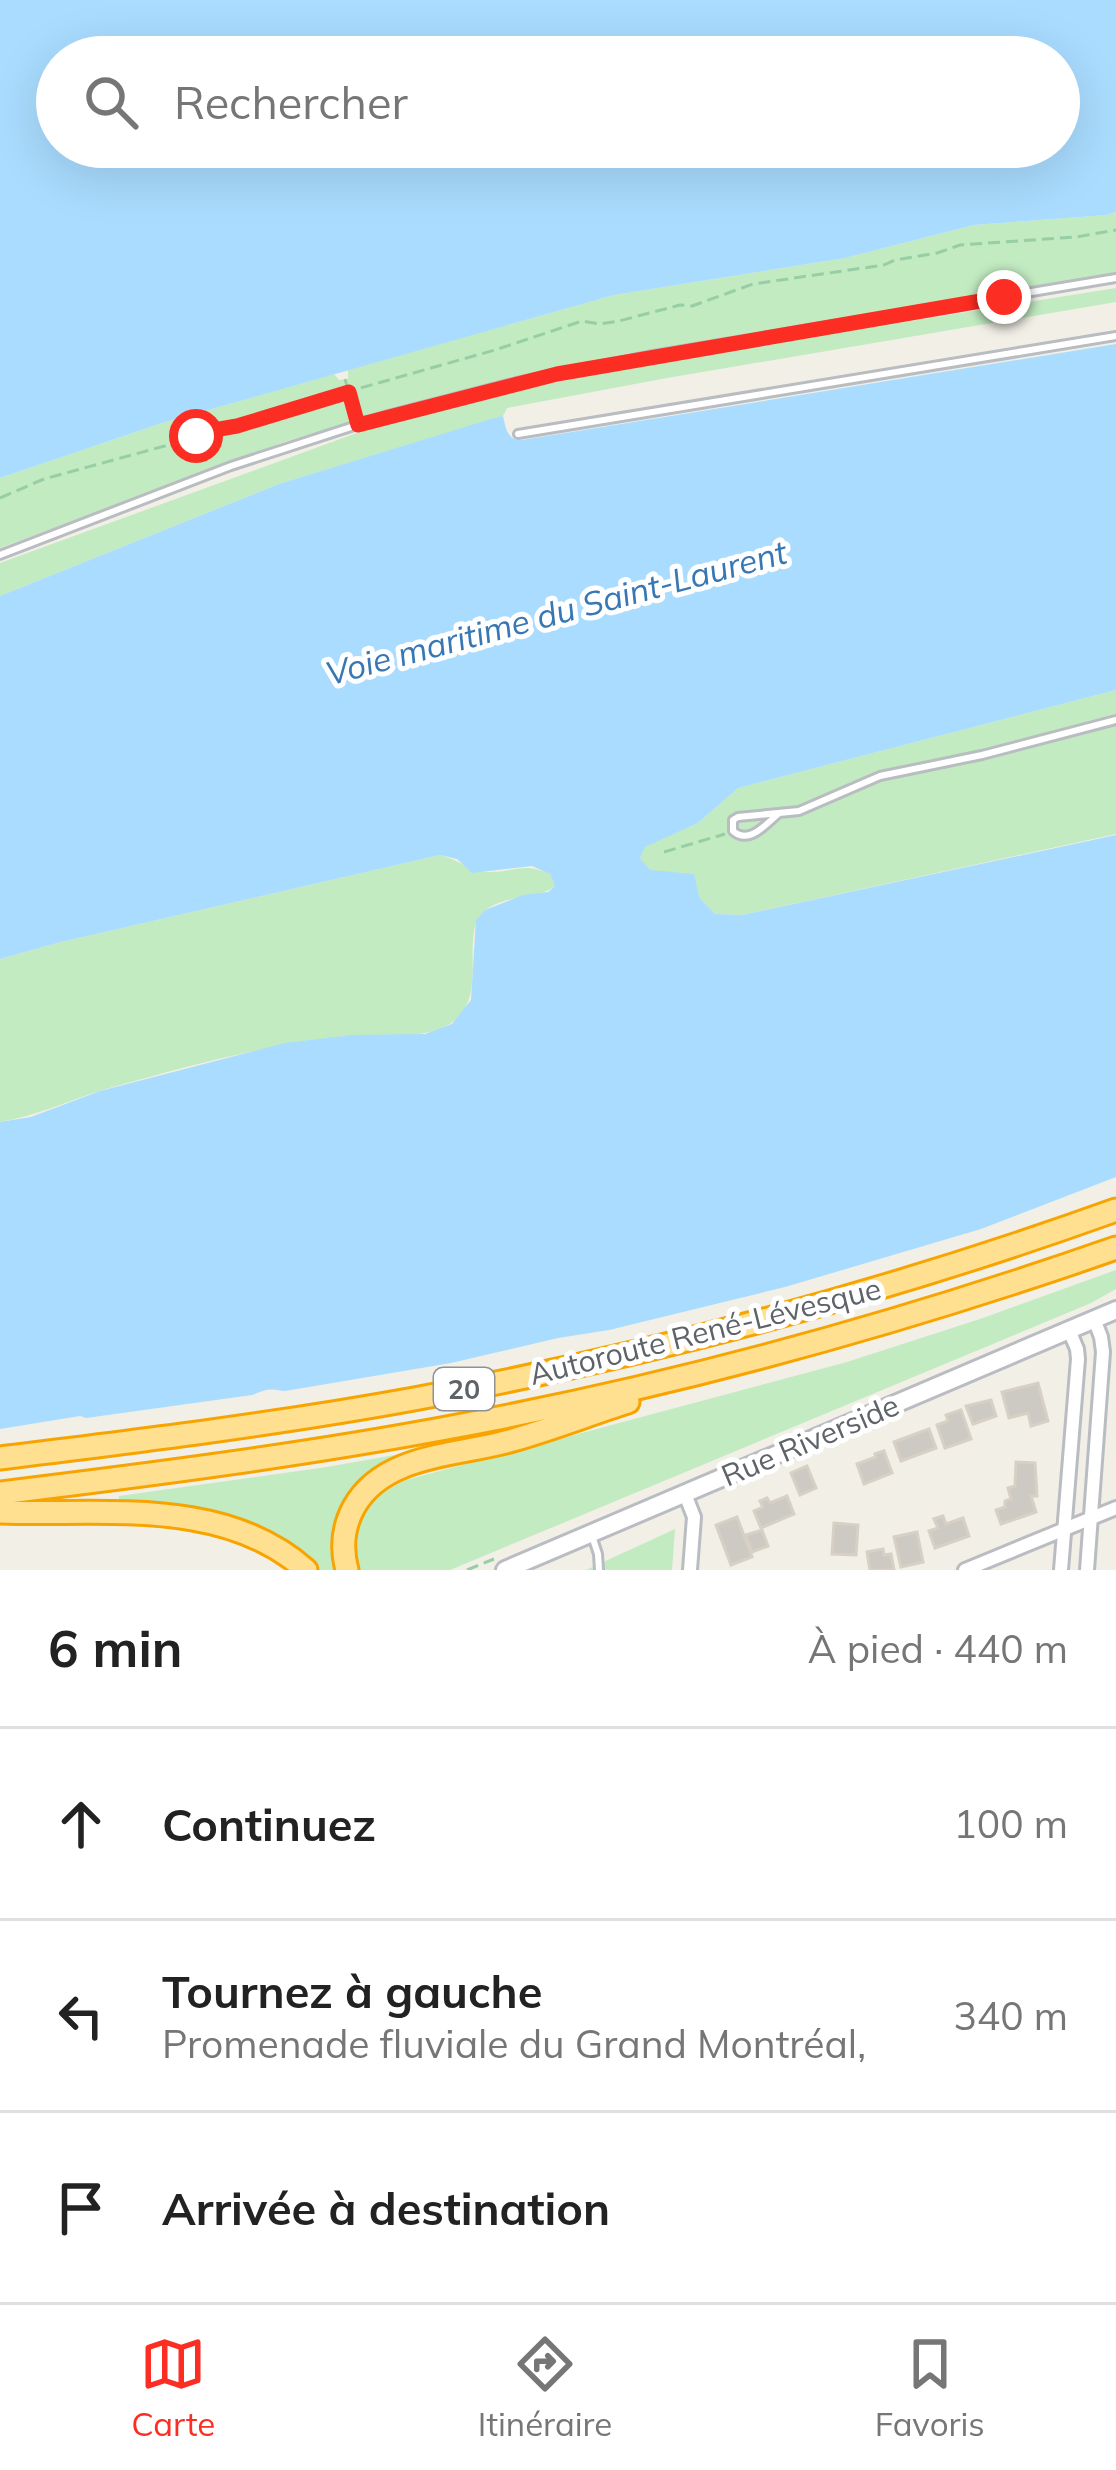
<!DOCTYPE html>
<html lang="fr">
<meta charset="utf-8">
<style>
:root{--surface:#fff;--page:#f2f2f2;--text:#222;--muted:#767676;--line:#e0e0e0;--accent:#fc2d22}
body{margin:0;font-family:Mulish,sans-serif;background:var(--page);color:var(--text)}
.stop{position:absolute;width:36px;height:36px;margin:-27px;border:9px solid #fc2d22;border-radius:50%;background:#fff}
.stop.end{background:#fc2d22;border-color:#fff;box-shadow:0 3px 12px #0008}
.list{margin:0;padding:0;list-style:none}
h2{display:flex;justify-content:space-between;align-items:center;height:156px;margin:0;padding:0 48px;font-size:51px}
h2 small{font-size:39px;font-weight:400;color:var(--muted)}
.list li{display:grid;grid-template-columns:78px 1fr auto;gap:36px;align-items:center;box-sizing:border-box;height:192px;padding:0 48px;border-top:3px solid var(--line)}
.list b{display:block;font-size:45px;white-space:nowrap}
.list p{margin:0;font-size:39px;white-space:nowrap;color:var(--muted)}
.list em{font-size:39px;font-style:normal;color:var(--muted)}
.icon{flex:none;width:66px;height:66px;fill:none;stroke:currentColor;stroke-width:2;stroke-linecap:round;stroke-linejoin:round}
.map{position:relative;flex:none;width:1116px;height:1570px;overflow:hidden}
.search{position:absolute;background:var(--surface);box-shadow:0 12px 48px #0002;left:36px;right:36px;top:36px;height:132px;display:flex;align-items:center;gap:30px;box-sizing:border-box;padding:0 42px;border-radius:66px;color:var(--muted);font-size:45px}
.sheet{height:732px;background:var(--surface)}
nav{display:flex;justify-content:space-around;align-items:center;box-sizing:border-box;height:168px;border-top:3px solid var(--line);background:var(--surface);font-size:33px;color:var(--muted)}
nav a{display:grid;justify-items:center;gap:6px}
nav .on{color:var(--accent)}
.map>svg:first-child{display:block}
</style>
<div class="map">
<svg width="1116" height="1570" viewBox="0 0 1116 1570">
<rect width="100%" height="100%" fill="#f1efe6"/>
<g fill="#c2ebc1">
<path d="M1116 212V273L631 353 510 377 284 442 0 548V478L162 423 334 374 339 380 348 379V370L614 295 845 258 974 225 1107 215Z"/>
<path d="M1116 288V302L667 378 507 408 503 416 279 484 0 596V563L395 419 496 394 681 358Z"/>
<path d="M1116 690V834L742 915 715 914 699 897 649 870 640 858 644 847 698 823 738 788Z"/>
<path d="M440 855C456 859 473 872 489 872 516 872 522 862 550 874L555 886C537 901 497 893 480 916 461 942 490 1002 448 1025 419 1041 380 1033 348 1036 266 1044 185 1067 106 1089 69 1100 37 1116 0 1122V959L57 943Z"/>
<path d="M1116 1270V1289L1091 1303 450 1570H359L357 1566C355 1520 364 1500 406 1480L847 1362 983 1318Z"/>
<path d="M445 1446 371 1477 341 1570H320L309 1560 118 1505 119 1496 327 1467Z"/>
<path d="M675 1529 672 1570H586Z"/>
</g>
<g fill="#a9dcff" fill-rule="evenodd">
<path d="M0 0H1116V212L1107 215 974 225 845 258 614 295 162 423 0 478ZM1059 57V147H57V57Z"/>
<path d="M1116 344V690L738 788 698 823 645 847 640 858 650 870 694 874 699 897 715 914 742 915 1116 835V1177L981 1229 785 1287 609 1330 558 1338 451 1363 285 1391C269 1389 269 1388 252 1395L86 1418 80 1416 0 1429V1122L31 1117 100 1091 285 1043 353 1035 425 1034 452 1024 471 1000 476 920 485 910 523 895 548 892 555 886 550 874 532 866 472 873 457 859 440 855 57 943 0 959V596L279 484 491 419 503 416C506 429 507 440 522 440Z"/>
</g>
<g fill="#cdc9c3" stroke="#d7d0c4" stroke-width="3">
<path d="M1038 1383 1048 1421 1031 1426 1028 1413 1009 1418 1002 1392Z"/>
<path d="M991 1400 996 1416 973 1424 966 1406Z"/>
<path d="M961 1410 971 1439 945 1448 937 1425 948 1421 946 1415Z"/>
<path d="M929 1429 936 1448 901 1461 894 1442Z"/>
<path d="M884 1451 892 1473 864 1484 857 1464 876 1457 875 1454Z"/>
<path d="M1016 1462 1035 1463 1037 1496H1031L1036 1512 1001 1524 996 1510 1005 1507V1501L1011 1499 1008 1488 1015 1486Z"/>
<path d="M807 1466 816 1488 800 1495 791 1473Z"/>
<path d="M787 1496 794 1514 761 1528 754 1511 763 1507 760 1501 767 1498 770 1503Z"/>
<path d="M943 1516 946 1524 963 1518 969 1536 935 1548 929 1531 938 1528 934 1519Z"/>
<path d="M737 1517 752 1557 731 1565 716 1525Z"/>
<path d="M834 1523 858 1525 856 1555 832 1554Z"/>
<path d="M762 1530 768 1546 752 1552 746 1535Z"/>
<path d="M917 1532 923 1562 901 1567 894 1537Z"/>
<path d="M883 1549 884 1555 891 1554 894 1570H870L867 1552Z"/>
</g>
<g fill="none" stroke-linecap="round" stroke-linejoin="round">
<defs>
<g id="lane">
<path d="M518 434 1116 336"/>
<path d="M0 555 231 466 388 415 516 382 653 355 1116 278"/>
<path d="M778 814C765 825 749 845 733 831V820L738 817 799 811 880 776 982 755 1116 720"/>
<path d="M593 1539 598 1554 599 1570"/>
</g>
<g id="street">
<path d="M685 1494 694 1517 690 1570"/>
<path d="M965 1570 1116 1508"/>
<path d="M1061 1570 1078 1359 1077 1349 1069 1330"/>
<path d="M1087 1570 1103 1352 1101 1337 1094 1319"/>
</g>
<path id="secondary" d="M505 1570 1116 1310"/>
<g id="highway">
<path d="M0 1458C138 1441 277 1424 414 1399 652 1355 888 1292 1116 1210"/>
<path d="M0 1493C147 1475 295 1456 441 1429 670 1387 896 1325 1116 1248"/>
<path d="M0 1512C102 1516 223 1496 306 1570"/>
<path d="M347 1570C341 1548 343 1527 354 1507 384 1453 460 1456 513 1440 552 1429 590 1414 628 1402"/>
</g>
</defs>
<use href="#lane" stroke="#b9bcc1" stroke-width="12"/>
<use href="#street" stroke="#b9bcc1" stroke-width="18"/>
<use href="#secondary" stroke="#b9bdc3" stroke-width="22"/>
<use href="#highway" stroke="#f8a400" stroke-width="27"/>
<g stroke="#98cea6" stroke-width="3" stroke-dasharray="12 6" stroke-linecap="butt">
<path d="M345 379 356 418"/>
<path d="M0 498 44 479 183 441 209 431 311 405 332 396 495 350 582 321 599 324 619 321 680 305 692 306 753 284 884 265 895 260 937 253 960 245 1076 237 1116 230"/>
<path d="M664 852 725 834"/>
<path d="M467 1570 494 1559"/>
</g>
<use href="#lane" stroke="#fff" stroke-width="6"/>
<use href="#street" stroke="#fff" stroke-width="12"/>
<use href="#secondary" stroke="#fff" stroke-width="16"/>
<use href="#highway" stroke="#ffe090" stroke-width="21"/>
</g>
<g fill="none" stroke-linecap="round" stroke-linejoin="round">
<path stroke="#fc2d22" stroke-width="15" d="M196 436 208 431 237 426 349 392 358 425 557 374 1004 297"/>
</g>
<g text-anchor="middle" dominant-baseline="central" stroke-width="10" stroke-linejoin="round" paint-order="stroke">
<rect fill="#fff" stroke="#8e9295" stroke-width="3" x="434" y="1368" width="60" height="42" rx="9"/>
<g font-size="27" font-weight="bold" fill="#5d6368">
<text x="464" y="1389">20</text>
</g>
<g font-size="30" fill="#5d6368" stroke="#fff">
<text transform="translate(705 1331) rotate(-14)">Autoroute René-Lévesque</text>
<text transform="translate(810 1440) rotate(-23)">Rue Riverside</text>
</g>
<g font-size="33" font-style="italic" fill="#3677b4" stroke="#fff">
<text transform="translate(556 612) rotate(-15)">Voie maritime du Saint-Laurent</text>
</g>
</g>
</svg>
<div class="stop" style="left:196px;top:436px"></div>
<div class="stop end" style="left:1004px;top:297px"></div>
<div class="search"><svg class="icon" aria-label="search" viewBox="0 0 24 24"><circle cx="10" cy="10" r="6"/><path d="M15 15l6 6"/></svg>Rechercher</div>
</div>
<section class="sheet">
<h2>6 min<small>À pied · 440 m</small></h2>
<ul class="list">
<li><svg class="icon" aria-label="ahead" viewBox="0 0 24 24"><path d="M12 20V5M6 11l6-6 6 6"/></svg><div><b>Continuez</b></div><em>100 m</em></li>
<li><svg class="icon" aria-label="left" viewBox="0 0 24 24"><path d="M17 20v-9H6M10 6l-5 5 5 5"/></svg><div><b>Tournez à gauche</b><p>Promenade fluviale du Grand Montréal,</p></div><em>340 m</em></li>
<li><svg class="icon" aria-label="arrive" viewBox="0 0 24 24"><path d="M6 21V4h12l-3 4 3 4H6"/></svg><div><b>Arrivée à destination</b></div></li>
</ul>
</section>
<nav>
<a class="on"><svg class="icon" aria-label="map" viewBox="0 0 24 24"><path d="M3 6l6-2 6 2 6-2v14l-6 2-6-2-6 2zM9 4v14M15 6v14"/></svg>Carte</a>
<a><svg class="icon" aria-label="directions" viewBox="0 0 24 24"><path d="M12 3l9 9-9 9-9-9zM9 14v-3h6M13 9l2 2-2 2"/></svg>Itinéraire</a>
<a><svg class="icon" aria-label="saved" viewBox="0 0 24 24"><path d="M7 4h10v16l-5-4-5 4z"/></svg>Favoris</a>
</nav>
